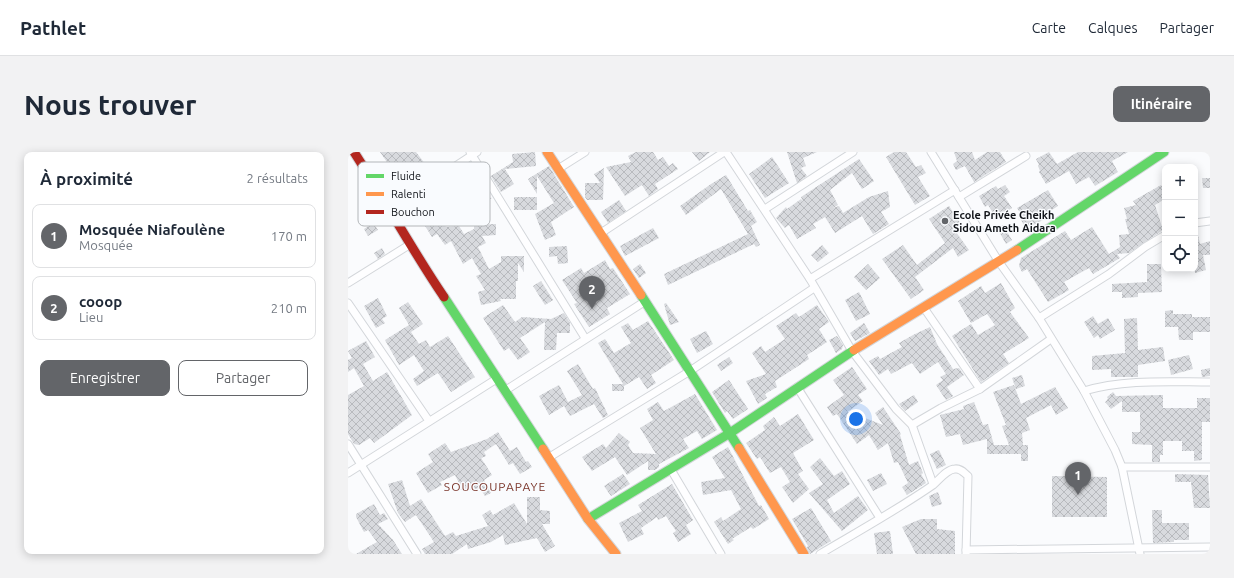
<!DOCTYPE html>
<html lang="fr">
<meta charset="utf-8">
<style>
:root{--surface:#fff;--page:#f2f2f3;--text:#1f2937;--muted:#747a83;--line:#e0e1e3;--accent:#636569}
body{margin:0;font-family:Ubuntu,sans-serif;background:var(--page);color:var(--text)}
.controls{position:absolute;right:12px;top:12px;display:grid;overflow:hidden;border-radius:8px;box-shadow:0 2px 10px #0003}
.controls button{width:36px;height:36px;display:grid;place-items:center;padding:0;border:0;border-bottom:1px solid var(--line);background:var(--surface);color:var(--text);font:20px sans-serif}
.you{position:absolute;left:508px;top:267px;width:14px;height:14px;margin:-10px;border:3px solid #fff;border-radius:50%;background:#1a73e8;box-shadow:0 0 0 6px #1a73e833}
.badge{display:grid;place-items:center;width:26px;height:26px;border-radius:50%;background:var(--accent);color:#fff;font-size:13px;font-weight:700}
.pin{position:absolute;translate:-50% -33px;filter:drop-shadow(0 1px 2px #0008)}
.pin::after{content:'';position:absolute;top:21px;width:14px;height:12px;background:inherit;clip-path:polygon(0 0,100% 0,50% 100%)}
.list{margin:0;padding:0;list-style:none}
h2{display:flex;justify-content:space-between;align-items:center;height:52px;margin:0;padding:0 16px;font-size:17px}
h2 small{font-size:13px;font-weight:400;color:var(--muted)}
.list li{display:grid;grid-template-columns:26px 1fr auto;gap:12px;align-items:center;box-sizing:border-box;height:64px;margin:0 8px 8px;padding:0 8px;border:1px solid var(--line);border-radius:8px}
.list b{display:block;font-size:15px;white-space:nowrap}
.list p{margin:0;font-size:13px;white-space:nowrap;color:var(--muted)}
.list em{font-size:13px;font-style:normal;color:var(--muted)}
.actions{display:flex;gap:8px;padding:12px 16px}
.actions a{flex:1;padding:9px 0;border:1px solid var(--accent);border-radius:8px;text-align:center;font-size:14px;color:var(--accent)}
.actions .main{background:var(--accent);color:#fff}
.icon{flex:none;width:22px;height:22px;fill:none;stroke:currentColor;stroke-width:2;stroke-linecap:round;stroke-linejoin:round}
.map{position:relative;flex:none;width:862px;height:402px;overflow:hidden;border-radius:8px}
header{display:flex;align-items:center;gap:24px;box-sizing:border-box;height:56px;padding:0 20px;background:var(--surface);border-bottom:1px solid var(--line)}
header strong{font-size:19px}
nav{display:flex;gap:22px;margin-inline-start:auto;font-size:14px}
.intro{display:flex;align-items:center;justify-content:space-between;box-sizing:border-box;height:96px;padding:0 24px}
h1{margin:0;font-size:28px}
.button{padding:10px 18px;border-radius:8px;background:var(--accent);color:#fff;font-size:14px;font-weight:700}
main{display:flex;gap:24px;padding:0 24px}
aside{flex:1;background:var(--surface);border-radius:8px;box-shadow:0 2px 10px #0003}
.map>svg:first-child{display:block}
</style>
<header>
<strong>Pathlet</strong>
<nav><a>Carte</a><a>Calques</a><a>Partager</a></nav>
</header>
<div class="intro"><h1>Nous trouver</h1><a class="button">Itinéraire</a></div>
<main>
<aside>
<h2>À proximité<small>2 résultats</small></h2>
<ul class="list">
<li><span class="badge">1</span><div><b>Mosquée Niafoulène</b><p>Mosquée</p></div><em>170 m</em></li>
<li><span class="badge">2</span><div><b>cooop</b><p>Lieu</p></div><em>210 m</em></li>
</ul>
<div class="actions"><a class="main">Enregistrer</a><a>Partager</a></div>
</aside>
<div class="map">
<svg width="862" height="402" viewBox="0 0 862 402">
<defs>
<pattern id="building-cross-hatch" width="8" height="8" patternUnits="userSpaceOnUse"><rect width="8" height="8" fill="#d8dade"/><path d="M0 0l8 8M0 8l8-8" fill="none" stroke="#b8babe"/></pattern>
</defs>
<rect width="100%" height="100%" fill="#fafbfd"/>
<g fill="url(#building-cross-hatch)">
<path d="M32 0H68L81 17 52 37 40 18 43 16Z"/>
<path d="M187 0 188 14 157 17 166 32 153 40 143 24 165 10 164 2Z"/>
<path d="M288 0H305L310 8 315 5 321 14 325 11 330 17 307 32 310 37 301 44 294 33 277 44 258 15 283 10 280 4Z"/>
<path d="M344 0H362L351 9Z"/>
<path d="M439 0H469L455 6 458 14 453 16 459 24 449 31Z"/>
<path d="M546 0H558L568 15 573 13 578 21 570 25 582 44 567 53 538 5Z"/>
<path d="M606 0H624L627 8 639 0H652L658 10 626 30 617 14 608 18 605 12 609 9Z"/>
<path d="M701 0 709 12 730 0H780L764 9 770 20 747 34 741 25 728 32 721 19 698 32 691 20 692 19 690 14 691 13 688 7Z"/>
<path d="M424 5 441 31 417 46 401 22Z"/>
<path d="M511 7 526 29 514 37 504 21 482 38 490 53 485 56 491 54 495 61 521 45 540 39 542 55 533 60 541 72 525 82 514 64 487 81 477 65 465 72 468 76 449 87 441 73 437 76 428 66 438 55 439 57 453 47 455 50 453 45Z"/>
<path d="M201 14 226 55 203 70 208 83 197 88 187 62 206 51 189 24V42L180 27Z"/>
<path d="M256 16 255 48H239L237 45V31H252L246 22Z"/>
<path d="M124 21 139 45 144 46 119 61 111 48 126 38 118 24Z"/>
<path d="M378 23 400 59 402 58 409 70 403 74 412 93 408 95 406 92 320 133 316 122 400 82 373 37 338 63 332 54 363 32Z"/>
<path d="M854 26H862V36H855Z"/>
<path d="M657 33 662 40 656 44 664 56 648 66 640 53 637 55 631 44 648 34 650 37Z"/>
<path d="M813 33 817 39V47L807 53 815 78 781 101 769 102 772 106 745 122 741 116 716 130 721 138 700 150 679 117 674 120 671 114 673 106 717 79 723 88 744 75 761 102 772 95 771 83 781 82 777 67H779L776 56 788 53 785 49Z"/>
<path d="M700 38 710 54 693 65 695 68 678 77 673 68 675 66 669 56Z"/>
<rect x="166" y="45" width="23" height="13"/>
<path d="M87 46 91 53 87 55 95 68 101 64 105 70 97 75 111 74 116 82 126 77V73L148 72V83L134 84 138 91 130 95 141 117 153 110V104H176V120L170 111V129H168V147H152L153 149 133 153 130 140 137 138 128 124 133 122 124 106 115 112 103 89 97 93 89 82 84 85 68 60Z"/>
<path d="M271 48 278 59 260 71 253 60Z"/>
<path d="M601 54 615 75 608 80 621 98 610 105 605 96 567 125 576 138 563 147 534 107 555 93 569 113 597 91 581 67Z"/>
<path d="M25 71 30 78 20 84 16 77Z"/>
<path d="M655 73 664 88 658 92 649 76Z"/>
<path d="M305 76 311 86 277 104 272 94Z"/>
<path d="M850 83 852 92 862 89V103H855L858 118 847 121V84Z"/>
<path d="M474 93 481 101 470 110 463 103Z"/>
<path d="M219 94 220 111 210 112 209 104 201 105V95Z"/>
<path d="M34 96 37 102 30 107 26 101Z"/>
<path d="M257 108 262 117 265 116 282 142 259 156 262 162 241 175 226 152 229 151 214 128 233 116 236 121Z"/>
<path d="M292 112 298 121 291 126 285 117Z"/>
<path d="M520 112 532 126 518 138 506 125Z"/>
<path d="M799 112H813L814 140 790 141V145L774 146V140H764V132L799 130Z"/>
<path d="M193 129 205 148 197 153 185 134Z"/>
<path d="M653 131 667 156 662 160 681 186 655 202 661 211 633 230 604 184 623 172 630 183 647 173 639 162 623 171 610 149 633 134 637 141Z"/>
<path d="M511 140 522 162 508 169 497 148Z"/>
<path d="M30 146 39 164 34 167 37 171 28 176 16 154Z"/>
<path d="M60 150 75 172 63 180 71 192 78 188 82 195 100 184 127 225 103 240 90 221 69 234 65 227 76 219 66 203 51 213 37 188 61 173 51 156Z"/>
<path d="M318 151 331 170 322 173 316 152Z"/>
<path d="M155 153 167 170 174 165 203 167 216 161 222 171V181H209L208 198H196L197 170 172 186 182 200 170 208 161 196 156 199 135 166Z"/>
<path d="M469 153 481 170 471 177 479 190 459 203 461 207 427 229 429 235 417 242 419 246 410 252 398 229 418 222 404 201 413 194 417 200 437 187 428 174 448 161 451 165Z"/>
<path d="M825 158V162H844V165H862V180H845V188H831L830 175H817V159Z"/>
<path d="M745 164 750 172 760 166 767 178 752 187 750 183 746 186 736 170Z"/>
<path d="M789 166 790 198 815 195 817 209 790 213V225H763V217L744 218V204L777 201 776 167Z"/>
<path d="M300 169 326 208 303 223 308 231 299 237 291 225 276 234V239H264V232H275L250 191 257 187 266 201 283 191 273 175 280 171 285 178Z"/>
<path d="M516 171 522 181 507 189 502 181Z"/>
<path d="M582 175 589 192 605 217 611 216 616 223 599 235 605 244 598 248 588 233 595 228 592 225 598 222 590 210 572 222 564 211 543 222 540 217 531 223 521 209 530 204 532 207 554 195 551 191 565 183Z"/>
<path d="M358 179 365 192 349 201 342 187Z"/>
<path d="M489 184 495 193 494 197 488 201 481 188Z"/>
<path d="M18 189 27 205 15 212 25 229 39 220 64 263 26 291 22 286 11 293 6 292 0 282V243L16 234 6 216 0 220V208L4 206 0 199Z"/>
<path d="M841 203 845 217 823 223 820 208Z"/>
<path d="M381 205 385 211 373 219 369 213Z"/>
<path d="M230 212 245 237 247 236 260 263 255 266 246 252 222 264 216 254 201 263 191 244 211 233 220 250 234 243 219 219Z"/>
<path d="M504 215 519 237 510 243 515 249 499 260 505 262 514 276 517 266 535 273 527 261 535 255 553 282 552 283 561 313 570 309 575 321 573 322 578 331 559 343 554 335 560 331 550 310 546 311 540 291 530 298 521 283 509 292 489 262 485 264 479 255 496 243 485 228Z"/>
<path d="M862 216V224L854 225 853 218Z"/>
<path d="M674 223 677 234 668 237 664 226Z"/>
<path d="M381 228 400 257 385 267 379 259 377 261 364 240Z"/>
<path d="M666 233 673 252 707 235 720 256 708 263 703 253 678 266 682 278 674 281 675 293H680V309H673V302H639V287L615 293 612 282 598 285 592 263 616 257 615 254 626 250 635 273 640 272 646 293H661L654 274 658 273 645 240Z"/>
<path d="M765 240 768 244 815 243V256H849V246H862V270H854V308L846 309V299H834V289H815V303H812V310H804V293L784 292V280H792V260H774V249L763 257 757 250 760 247 759 245Z"/>
<path d="M347 242 369 278 354 287 349 279 335 287 341 296 311 312V315L307 318H300V309L279 323 267 305 244 319 234 305 255 292 258 296 271 281 282 290 280 293 285 301 308 302 292 276 305 268 299 257 310 250 316 259Z"/>
<path d="M566 243 570 250 557 259 551 252Z"/>
<path d="M450 262 466 288 445 301 455 319 450 322 461 337 445 351 434 335 442 330 433 315 422 321 412 305 409 307 398 291 417 278 415 274 426 265 432 274Z"/>
<path d="M150 280 162 299 169 295 178 310 180 309 184 315 172 322 165 311 161 313 148 292 136 300 138 304 133 306 144 323 136 328 143 341 137 344 133 338H111V331L107 323 92 330 94 333 80 341 68 321 85 310 80 302 97 291 103 300 139 287Z"/>
<path d="M380 295 411 354 413 353 421 367 405 377 403 375 384 387 386 388 380 392 366 370 373 365 375 369 393 357 383 338 355 343 353 330 377 326 364 305Z"/>
<path d="M591 298 598 313 589 317 582 302Z"/>
<path d="M472 306 486 324 494 319 502 332 479 348 486 361 510 344 520 358 494 379 461 341 475 332 462 315Z"/>
<path d="M533 321 539 332 525 339 519 328Z"/>
<path d="M275 322 282 332 263 344 256 334Z"/>
<path d="M827 322 860 323 862 356H846L843 330H827Z"/>
<path d="M704 324 759 325V365H704Z"/>
<path d="M54 328 62 354 73 347 97 384 105 380 108 384 140 374 134 363 142 358 145 363 166 351 179 372V345H192V358L202 359V372H194L207 394 197 400 189 386 157 393 155 383 143 390 120 397 119 392 104 402H77L74 397 86 390 68 363 57 370 50 361 40 332Z"/>
<path d="M324 332 345 368 338 373 343 382 330 390 325 381 328 379 318 364 310 368 309 365 293 376 296 382 280 390 271 371 294 359 290 353Z"/>
<path d="M590 340 594 352 584 355 581 344Z"/>
<path d="M26 352 32 363 36 361 40 367 30 372 45 388 54 402H8L29 390 20 378 16 380 8 365V362Z"/>
<path d="M463 356 483 389 462 402 459 395 460 394 444 367Z"/>
<path d="M804 358H814V371H841V388H826V390L805 391Z"/>
<path d="M573 367H589V377L607 379V402H568L554 375Z"/>
<path d="M542 379 545 402H529L526 381Z"/>
</g>
<g fill="none" stroke-linecap="round" stroke-linejoin="round">
<defs>
<g id="street">
<path d="M122 0 237 186"/>
<path d="M378 0 462 127 504 199 548 257 564 273 585 332"/>
<path d="M583 0 651 110 691 166 736 239 767 298 774 315 792 402"/>
<path d="M210 17 237 0"/>
<path d="M611 45 678 4"/>
<path d="M42 57 129 0"/>
<path d="M417 57 505 0"/>
<path d="M847 71 862 69"/>
<path d="M253 81 376 0"/>
<path d="M462 127 607 38"/>
<path d="M0 131 61 93"/>
<path d="M0 151 81 269"/>
<path d="M576 156 632 237"/>
<path d="M691 166 761 122 797 95 817 83"/>
<path d="M449 235 532 366"/>
<path d="M158 238 296 150"/>
<path d="M736 239C776 227 821 230 862 230"/>
<path d="M564 273 593 256 632 237 703 187"/>
<path d="M0 292 69 402"/>
<path d="M200 306 342 219 466 136"/>
<path d="M774 315H862"/>
<path d="M322 316 373 402"/>
<path d="M0 321 150 226"/>
<path d="M618 398 862 395"/>
<path d="M472 402C509 380 549 358 585 333 591 328 599 317 607 317 613 316 616 321 620 324L618 402"/>
</g>
<g id="fast">
<path d="M669 98 816 0"/>
<path d="M293 143 391 296"/>
<path d="M96 145 195 297"/>
<path d="M240 367 382 281 506 198"/>
</g>
<g id="slow">
<path d="M199 0 293 143"/>
<path d="M506 198 669 98"/>
<path d="M391 296 456 402"/>
<path d="M195 297 240 367 268 402"/>
</g>
<path id="jam" d="M6 0C37 48 64 98 96 145"/>
</defs>
<use href="#street" stroke="#d3d6da" stroke-width="9"/>
<use href="#fast" stroke="#d3d6da" stroke-width="11"/>
<use href="#slow" stroke="#d3d6da" stroke-width="11"/>
<use href="#jam" stroke="#d3d6da" stroke-width="11"/>
<use href="#street" stroke="#fefeff" stroke-width="7"/>
<use href="#fast" stroke="#63d668" stroke-width="9"/>
<use href="#slow" stroke="#ff974d" stroke-width="9"/>
<use href="#jam" stroke="#b3261e" stroke-width="9"/>
</g>
<circle fill="#636569" stroke="#f9fbfe" stroke-width="1.5" cx="597" cy="69" r="4"/>
<g text-anchor="middle" dominant-baseline="central" stroke-width="3" stroke-linejoin="round" paint-order="stroke">
<g font-size="11" font-weight="bold" fill="#111419" stroke="#f9fbfe" text-anchor="start">
<text x="605" y="63">Ecole Privée Cheikh<tspan x="605" dy="13">Sidou Ameth Aidara</tspan></text>
</g>
<g font-size="12" letter-spacing="1" fill="#7b3529" stroke="#f9fbfe">
<text x="147" y="334">SOUCOUPAPAYE</text>
</g>
</g>
<rect x="10" y="10" width="132" height="64" rx="6" fill="#f9fbfe" stroke="#b3b6b9" stroke-width="1"/>
<rect x="18" y="22" width="18" height="4" fill="#63d668"/>
<rect x="18" y="40" width="18" height="4" fill="#ff974d"/>
<rect x="18" y="58" width="18" height="4" fill="#b3261e"/>
<g font-size="11" fill="#111419">
<text x="43" y="28">Fluide</text>
<text x="43" y="46">Ralenti</text>
<text x="43" y="64">Bouchon</text>
</g>
</svg>
<div class="controls">
<button>+</button>
<button>−</button>
<button><svg class="icon" aria-label="locate" viewBox="0 0 24 24"><circle cx="12" cy="12" r="6"/><path d="M12 2v4M12 18v4M2 12h4M18 12h4"/></svg></button>
</div>
<div class="you"></div>
<div class="pin badge" style="left:730px;top:343px">1</div>
<div class="pin badge" style="left:244px;top:157px">2</div>
</div>
</main>
